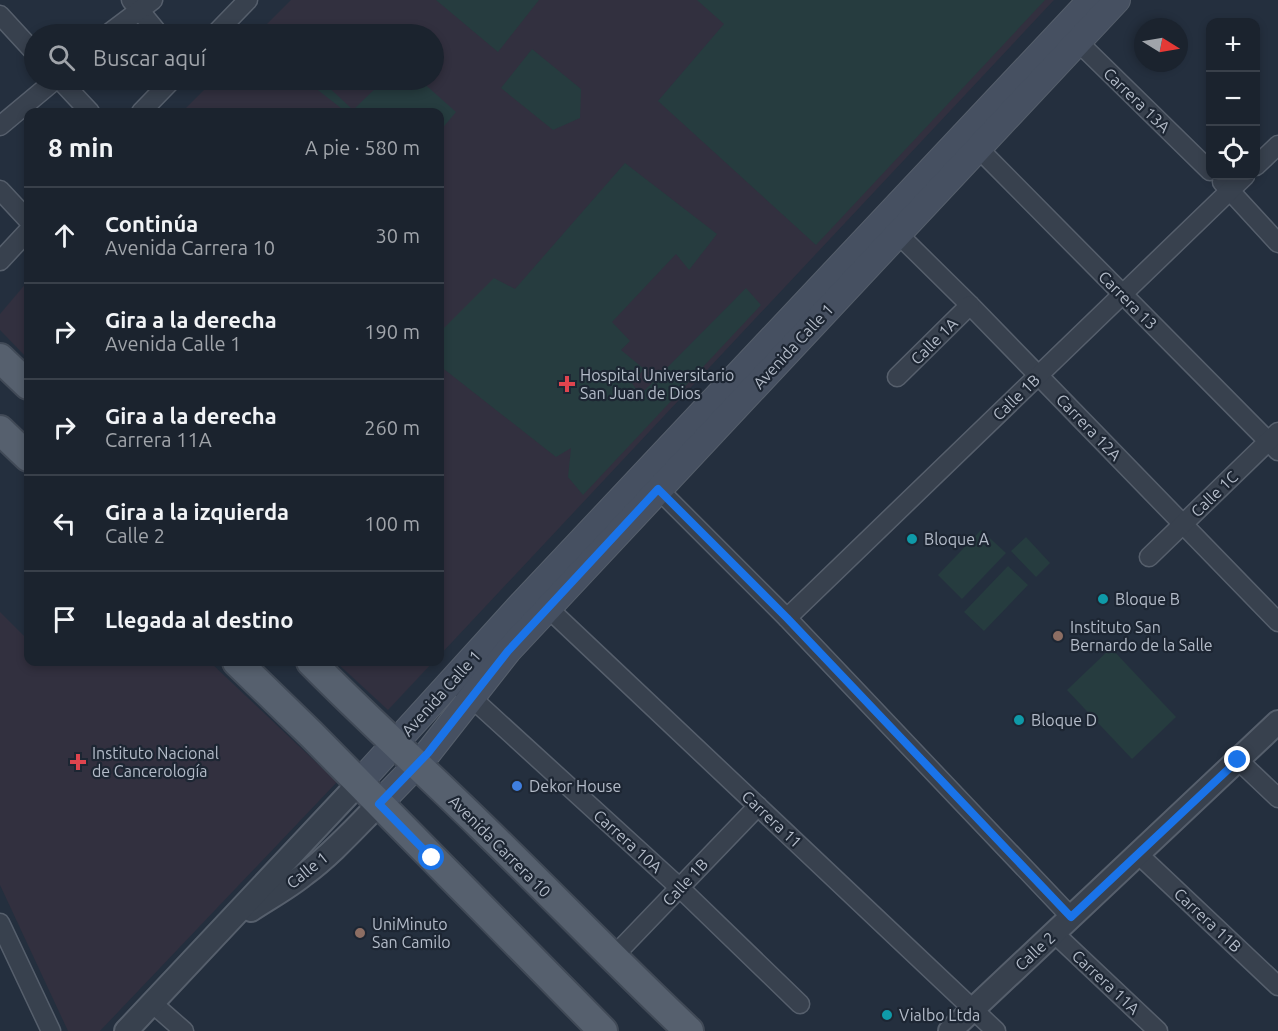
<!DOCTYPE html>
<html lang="es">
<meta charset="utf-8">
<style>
:root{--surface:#1b232e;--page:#242b36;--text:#f1f3f6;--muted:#a0a4aa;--line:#39404a}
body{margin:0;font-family:Ubuntu,sans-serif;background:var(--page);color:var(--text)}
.controls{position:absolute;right:18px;top:18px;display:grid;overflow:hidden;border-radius:12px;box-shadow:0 3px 9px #0003}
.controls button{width:54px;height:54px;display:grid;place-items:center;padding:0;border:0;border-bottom:2px solid var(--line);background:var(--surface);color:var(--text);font:30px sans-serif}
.compass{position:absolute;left:1134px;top:18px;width:54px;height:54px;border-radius:50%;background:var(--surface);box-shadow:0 3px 9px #0003;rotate:101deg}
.stop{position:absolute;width:18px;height:18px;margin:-14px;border:4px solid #1a73e8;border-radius:50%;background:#fff}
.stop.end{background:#1a73e8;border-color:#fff;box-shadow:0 2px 6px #0008}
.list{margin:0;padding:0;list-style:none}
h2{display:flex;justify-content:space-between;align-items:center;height:78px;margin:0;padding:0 24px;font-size:26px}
h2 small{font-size:20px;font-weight:400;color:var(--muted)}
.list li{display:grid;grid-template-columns:39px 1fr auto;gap:18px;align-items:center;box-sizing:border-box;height:96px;padding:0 24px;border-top:2px solid var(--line)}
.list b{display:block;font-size:22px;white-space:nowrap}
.list p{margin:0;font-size:20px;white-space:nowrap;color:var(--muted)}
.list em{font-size:20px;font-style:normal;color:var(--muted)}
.icon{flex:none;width:33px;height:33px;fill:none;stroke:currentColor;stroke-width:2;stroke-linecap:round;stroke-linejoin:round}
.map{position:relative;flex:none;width:1278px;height:1031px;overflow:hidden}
.search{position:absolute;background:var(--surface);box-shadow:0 3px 9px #0003;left:24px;top:24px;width:420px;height:66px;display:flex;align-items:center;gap:15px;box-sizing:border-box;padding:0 21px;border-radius:33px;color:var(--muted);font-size:22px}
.panel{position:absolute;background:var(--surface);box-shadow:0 3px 9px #0003;left:24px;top:108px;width:420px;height:558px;border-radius:12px}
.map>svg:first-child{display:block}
</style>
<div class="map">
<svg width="1278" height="1031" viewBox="0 0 1278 1031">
<rect width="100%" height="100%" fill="#242f3e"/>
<g fill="#32303f">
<path d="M291 0H1054L440 655V112H182L214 80H434V34H257Z"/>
<path d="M28 281V359L0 330V314Z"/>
<path d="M0 612 28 640V662H210L337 782 100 1031H68L0 885Z"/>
<path d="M336 662H433L388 710Z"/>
</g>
<g fill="#263c3f">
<path d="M436 0H539L498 52Z"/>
<path d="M697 0H1045L816 245 658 101 724 24Z"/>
<path d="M532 49 581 89 580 118 553 130 501 88Z"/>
<path d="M305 80H321L353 110 384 80H420L456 112 440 131V112H346Z"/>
<path d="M625 163 717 234 689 270 676 254 612 322 630 341 621 350 644 369 632 383 640 395 746 288 761 305 583 495 568 477 571 448 556 457 440 366V332L494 278 515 289Z"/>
<path d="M981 530 1006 553 962 599 938 575Z"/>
<path d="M1026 537 1050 563 1036 577 1011 551Z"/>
<path d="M1008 566 1028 585 984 631 964 612Z"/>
<path d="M1111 648 1176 717 1132 759 1067 690Z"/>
</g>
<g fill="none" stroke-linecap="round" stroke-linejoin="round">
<defs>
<g id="minor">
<path d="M131 0 159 34"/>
<path d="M0 15 34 52"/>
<path d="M108 34 153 0"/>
<path d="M215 34 248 0"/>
<path d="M1070 34 1210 171"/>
<path d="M60 80 90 112"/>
<path d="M141 112 172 80"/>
<path d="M0 126 55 80"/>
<path d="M978 148 1278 451"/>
<path d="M1256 166 1278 145"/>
<path d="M1222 182 1278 243"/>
<path d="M0 190 28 220"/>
<path d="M898 234 970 305 1278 622"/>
<path d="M0 261 28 231"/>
<path d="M897 377 970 305"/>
<path d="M658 489 787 618 1071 917"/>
<path d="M1149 557 1278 432"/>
<path d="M548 608 996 1031"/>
<path d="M787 618 1245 176"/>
<path d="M463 690 680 888 800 1004"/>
<path d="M1238 760 1278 798"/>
<path d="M1138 854 1278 986"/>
<path d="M0 923 51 1031"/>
<path d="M1054 933 1158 1031"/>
<path d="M612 958 758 806"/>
<path d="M152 1003 184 1031"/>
</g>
<g id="tertiary">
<path d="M251 910C269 898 288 888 305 874 332 854 355 828 379 804"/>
<path d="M126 1031 359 783"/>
<path d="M950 1031 1278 722"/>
</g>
<g id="secondary">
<path d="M359 783 519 607 1091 0"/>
<path d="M379 804 428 753 508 651 1117 0"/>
</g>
<g id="primary">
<path d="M0 358 28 385"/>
<path d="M0 430 28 457"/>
<path d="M237 662 311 734 603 1031"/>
<path d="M311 662C366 718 425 771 481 826 551 894 618 964 689 1031"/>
</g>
</defs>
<use href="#minor" stroke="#565f6c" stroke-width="21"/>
<use href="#tertiary" stroke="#565f6c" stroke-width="26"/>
<use href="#secondary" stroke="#565f6c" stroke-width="28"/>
<use href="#primary" stroke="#414a57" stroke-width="32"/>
<use href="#minor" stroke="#38414e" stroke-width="18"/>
<use href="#tertiary" stroke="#38414e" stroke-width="22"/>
<use href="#secondary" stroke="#465061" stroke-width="26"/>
<use href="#primary" stroke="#56606e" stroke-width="28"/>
</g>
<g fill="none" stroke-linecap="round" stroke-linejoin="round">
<path stroke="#1a73e8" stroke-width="8" d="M432 858 379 804 428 753 508 651 658 489 787 618 1071 917 1238 760"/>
</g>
<g fill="#e0444e" stroke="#1d2633" stroke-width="2">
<path d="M564 375h6v6h6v6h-6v6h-6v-6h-6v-6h6z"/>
<path d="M75 753h6v6h6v6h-6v6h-6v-6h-6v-6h6z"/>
</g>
<g fill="#0f9aa8" stroke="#1d2633" stroke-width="2">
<circle cx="912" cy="539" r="6"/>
<circle cx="1103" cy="599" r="6"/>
<circle cx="1019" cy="720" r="6"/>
<circle cx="887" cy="1015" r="6"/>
</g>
<g fill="#8d6e63" stroke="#1d2633" stroke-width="2">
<circle cx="1058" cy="636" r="6"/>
<circle cx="360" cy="933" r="6"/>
</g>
<circle fill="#3f7fe0" stroke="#1d2633" stroke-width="2" cx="517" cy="786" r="6"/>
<g text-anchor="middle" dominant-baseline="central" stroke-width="4.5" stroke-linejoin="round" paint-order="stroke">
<g font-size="16" fill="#b4bcc9" stroke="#1d2633">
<text transform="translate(1137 100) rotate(44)">Carrera 13A</text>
<text transform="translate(1128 300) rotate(45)">Carrera 13</text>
<text transform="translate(934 341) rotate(-45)">Calle 1A</text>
<text transform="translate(793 346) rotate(-47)">Avenida Calle 1</text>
<text transform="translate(1016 397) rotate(-44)">Calle 1B</text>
<text transform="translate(1089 427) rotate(46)">Carrera 12A</text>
<text transform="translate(1214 494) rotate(-44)">Calle 1C</text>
<text transform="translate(441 693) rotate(-48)">Avenida Calle 1</text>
<text transform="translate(772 819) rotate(43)">Carrera 11</text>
<text transform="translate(628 841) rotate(42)">Carrera 10A</text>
<text transform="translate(500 846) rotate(45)">Avenida Carrera 10</text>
<text transform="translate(307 870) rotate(-39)">Calle 1</text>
<text transform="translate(685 882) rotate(-47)">Calle 1B</text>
<text transform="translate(1208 920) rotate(43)">Carrera 11B</text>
<text transform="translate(1035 951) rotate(-43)">Calle 2</text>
<text transform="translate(1106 982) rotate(43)">Carrera 11A</text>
</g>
<g font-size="16" fill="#b4bcc9" stroke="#1d2633" text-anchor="start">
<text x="580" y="375">Hospital Universitario<tspan x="580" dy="18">San Juan de Dios</tspan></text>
<text x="924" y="539">Bloque A</text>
<text x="1115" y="599">Bloque B</text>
<text x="1070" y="627">Instituto San<tspan x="1070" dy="18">Bernardo de la Salle</tspan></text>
<text x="1031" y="720">Bloque D</text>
<text x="92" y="753">Instituto Nacional<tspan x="92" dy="18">de Cancerología</tspan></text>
<text x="529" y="786">Dekor House</text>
<text x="372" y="924">UniMinuto<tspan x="372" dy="18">San Camilo</tspan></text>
<text x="899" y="1015">Vialbo Ltda</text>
</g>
</g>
</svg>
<div class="controls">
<button>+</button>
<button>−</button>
<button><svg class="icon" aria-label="locate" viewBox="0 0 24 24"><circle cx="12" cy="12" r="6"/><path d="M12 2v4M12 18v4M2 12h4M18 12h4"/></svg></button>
</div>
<svg class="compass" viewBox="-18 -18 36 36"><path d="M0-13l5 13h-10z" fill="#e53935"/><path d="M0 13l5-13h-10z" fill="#a0a4aa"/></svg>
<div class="stop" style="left:432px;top:858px"></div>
<div class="stop end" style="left:1238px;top:760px"></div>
<div class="search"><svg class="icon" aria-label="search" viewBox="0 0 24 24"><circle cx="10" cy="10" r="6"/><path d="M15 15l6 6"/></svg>Buscar aquí</div>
<section class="panel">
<h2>8 min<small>A pie · 580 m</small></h2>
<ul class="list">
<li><svg class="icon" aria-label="ahead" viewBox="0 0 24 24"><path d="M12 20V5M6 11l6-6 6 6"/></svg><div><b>Continúa</b><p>Avenida Carrera 10</p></div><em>30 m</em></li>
<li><svg class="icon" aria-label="right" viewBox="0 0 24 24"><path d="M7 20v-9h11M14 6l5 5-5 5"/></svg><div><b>Gira a la derecha</b><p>Avenida Calle 1</p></div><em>190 m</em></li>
<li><svg class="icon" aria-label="right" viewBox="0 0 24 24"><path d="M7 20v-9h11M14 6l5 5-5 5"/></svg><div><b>Gira a la derecha</b><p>Carrera 11A</p></div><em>260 m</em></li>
<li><svg class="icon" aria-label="left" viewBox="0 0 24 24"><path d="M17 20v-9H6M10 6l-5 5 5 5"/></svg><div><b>Gira a la izquierda</b><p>Calle 2</p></div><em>100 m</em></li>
<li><svg class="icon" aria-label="arrive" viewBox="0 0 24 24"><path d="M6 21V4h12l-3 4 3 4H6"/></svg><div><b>Llegada al destino</b></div></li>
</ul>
</section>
</div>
